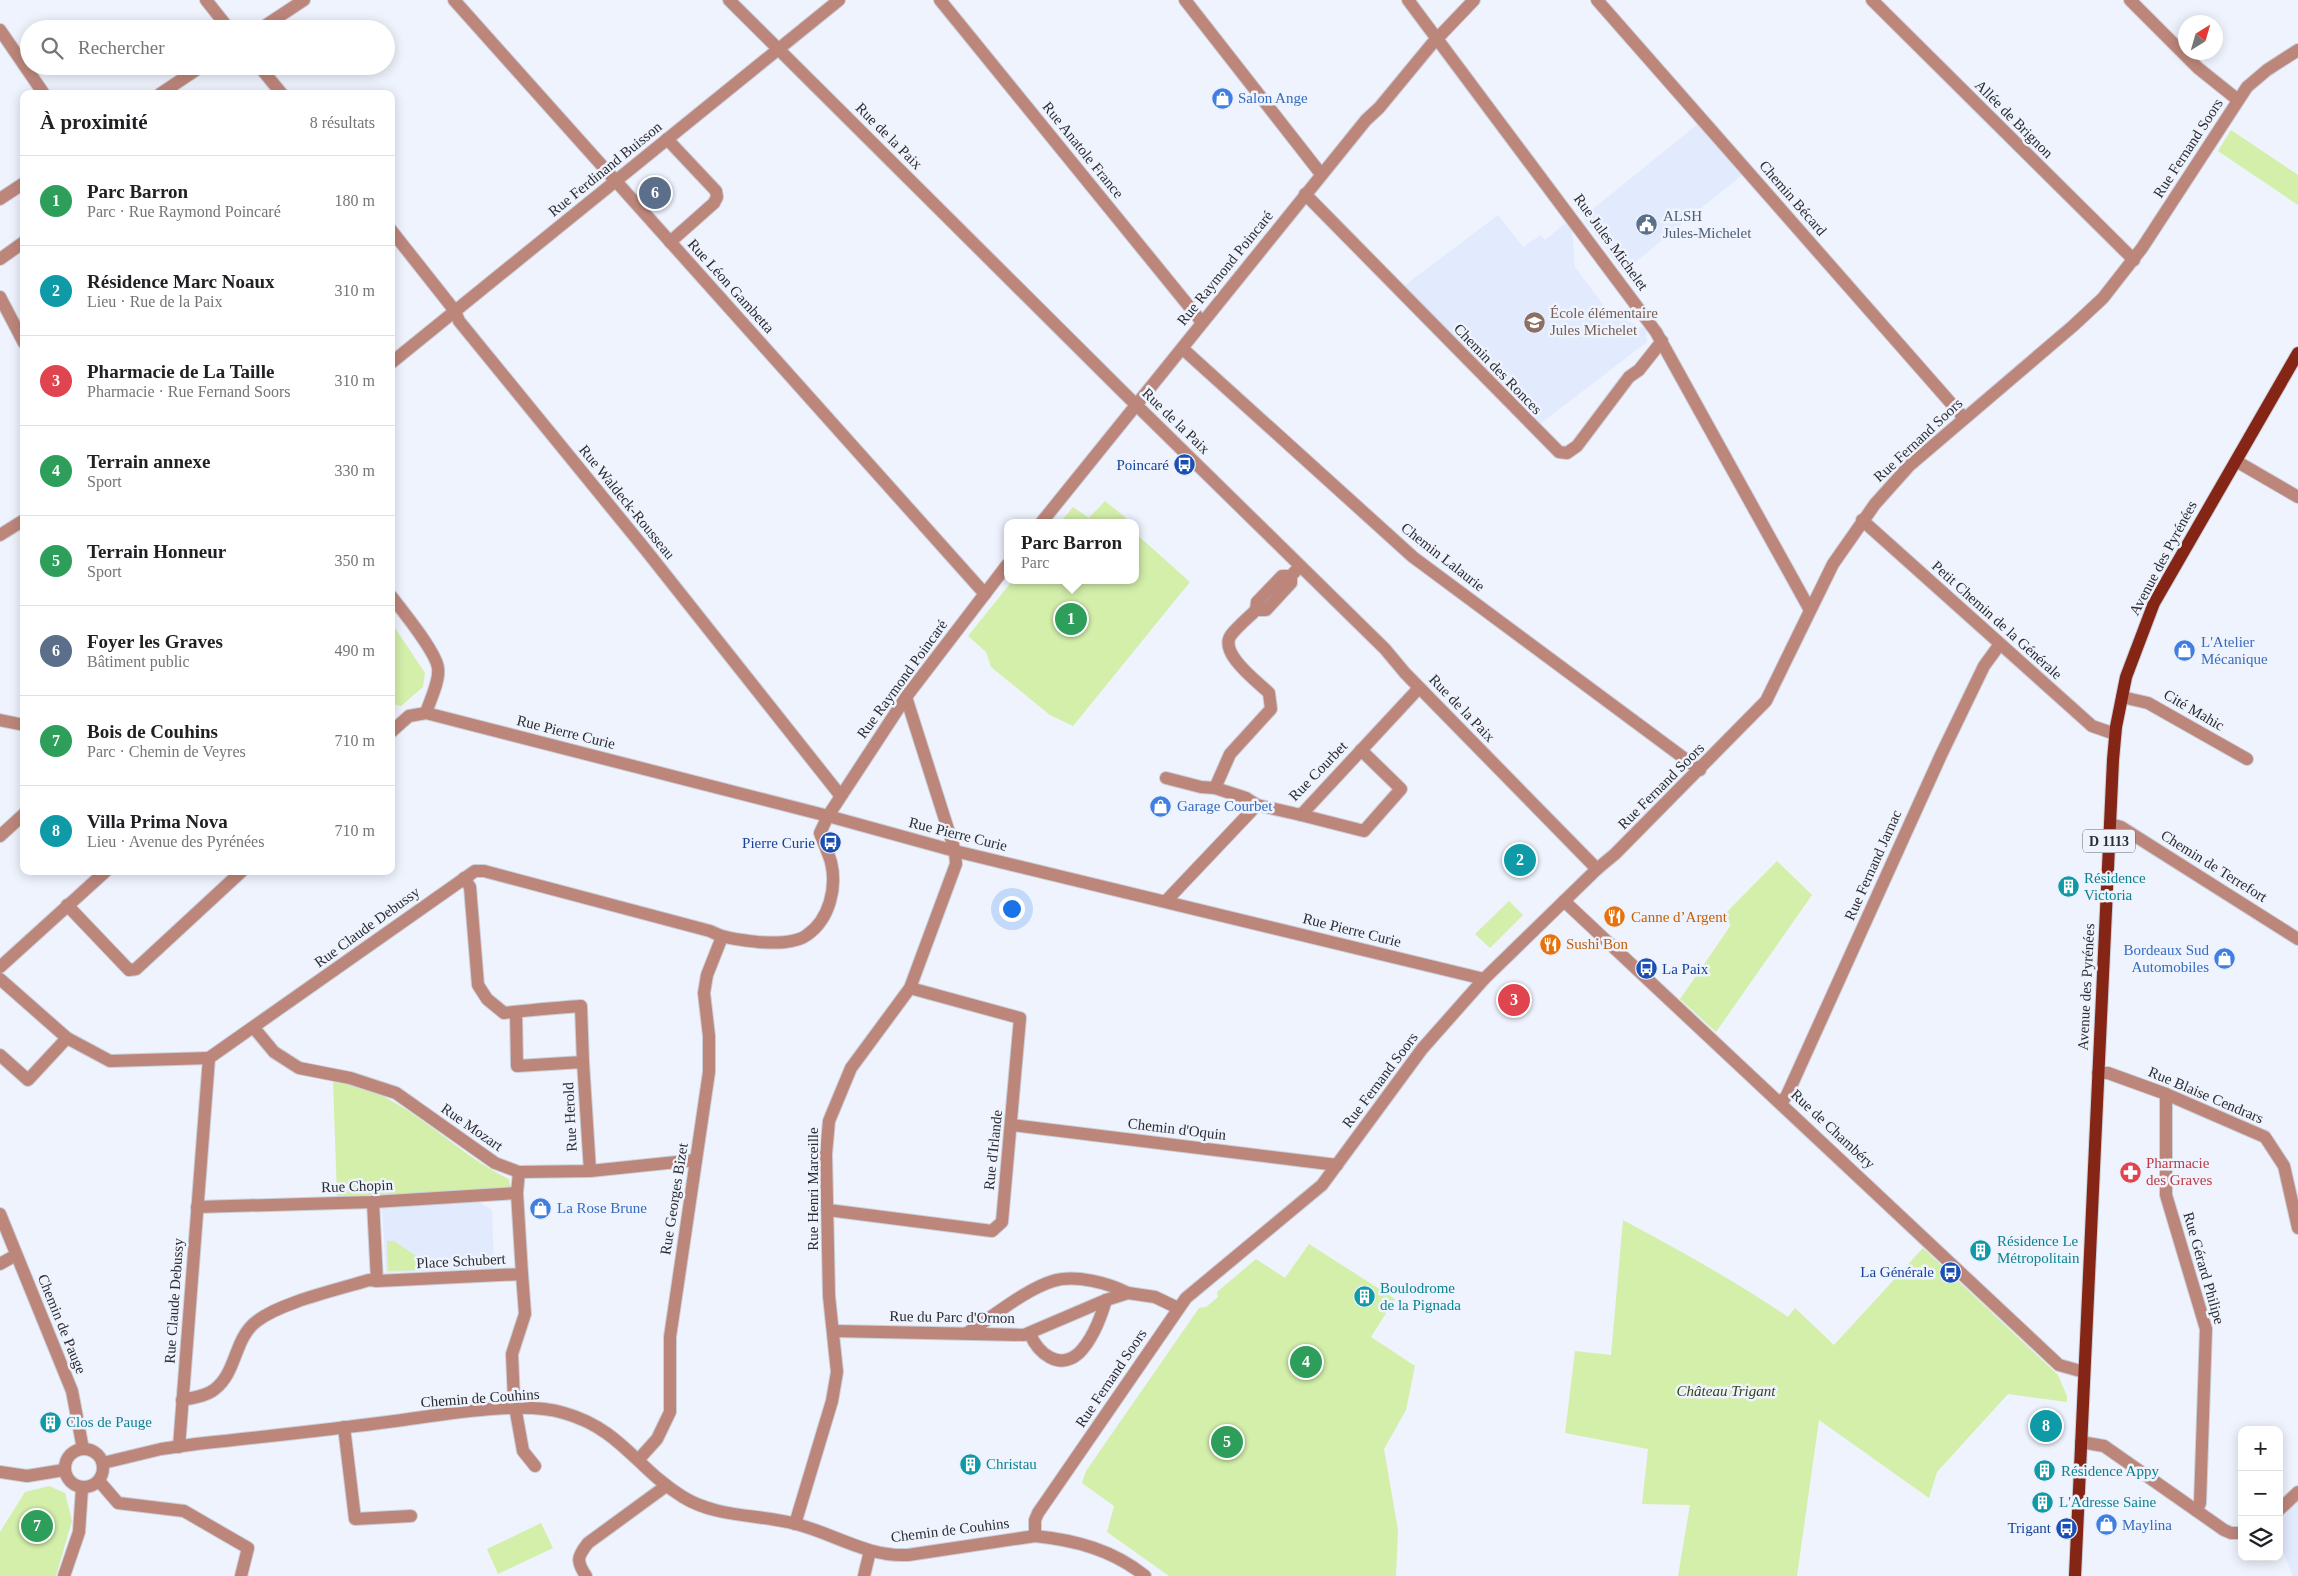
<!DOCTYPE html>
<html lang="fr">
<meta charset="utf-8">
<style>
:root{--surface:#fff;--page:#f6f6f6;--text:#202124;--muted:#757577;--line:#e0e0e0;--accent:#7c3aed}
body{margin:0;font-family:"Times New Roman",serif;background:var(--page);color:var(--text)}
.controls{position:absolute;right:15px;bottom:15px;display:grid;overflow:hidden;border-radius:10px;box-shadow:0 2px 12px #0003}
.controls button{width:45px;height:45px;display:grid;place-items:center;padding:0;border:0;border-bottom:1px solid var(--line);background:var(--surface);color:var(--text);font:25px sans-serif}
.compass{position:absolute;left:2178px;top:15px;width:45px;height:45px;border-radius:50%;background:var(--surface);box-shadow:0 2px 12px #0003;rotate:37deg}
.you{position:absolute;left:1011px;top:908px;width:18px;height:18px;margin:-12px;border:4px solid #fff;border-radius:50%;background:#1a73e8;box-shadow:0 0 0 8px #1a73e833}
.badge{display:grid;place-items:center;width:32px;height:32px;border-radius:50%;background:var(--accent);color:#fff;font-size:16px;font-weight:700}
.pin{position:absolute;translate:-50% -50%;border:2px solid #fff;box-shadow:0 1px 5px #0006}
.popup{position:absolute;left:1004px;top:519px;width:135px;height:65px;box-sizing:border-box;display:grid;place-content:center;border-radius:10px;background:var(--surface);filter:drop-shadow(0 1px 4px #0005);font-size:16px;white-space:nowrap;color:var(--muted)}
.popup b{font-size:19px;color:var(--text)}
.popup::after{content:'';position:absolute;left:50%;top:100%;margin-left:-10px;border:10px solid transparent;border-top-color:var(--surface)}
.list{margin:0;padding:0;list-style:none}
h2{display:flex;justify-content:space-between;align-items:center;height:65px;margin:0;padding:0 20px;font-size:21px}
h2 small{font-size:16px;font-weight:400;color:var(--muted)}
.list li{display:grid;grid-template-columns:32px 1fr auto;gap:15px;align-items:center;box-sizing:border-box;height:90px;padding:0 20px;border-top:1px solid var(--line)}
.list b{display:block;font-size:19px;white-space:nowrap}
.list p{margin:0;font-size:16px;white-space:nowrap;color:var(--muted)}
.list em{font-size:16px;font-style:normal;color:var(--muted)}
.icon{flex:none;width:28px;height:28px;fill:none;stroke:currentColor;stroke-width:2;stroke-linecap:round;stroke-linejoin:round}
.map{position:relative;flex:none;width:2298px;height:1576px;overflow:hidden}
.search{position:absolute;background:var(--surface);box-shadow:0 2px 12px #0003;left:20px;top:20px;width:375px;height:55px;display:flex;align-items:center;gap:12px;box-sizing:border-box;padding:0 18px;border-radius:28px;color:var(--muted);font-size:19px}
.panel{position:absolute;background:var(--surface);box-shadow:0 2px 12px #0003;left:20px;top:90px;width:375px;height:785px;border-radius:10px}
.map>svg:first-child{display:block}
</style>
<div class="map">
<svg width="2298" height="1576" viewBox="0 0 2298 1576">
<rect width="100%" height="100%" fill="#eef3fe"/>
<g fill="#e2eafd">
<path d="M1698 124 1742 175 1623 272 1583 217Z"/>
<path d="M1498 215 1523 247 1541 235 1545 240 1568 221 1572 228 1575 267 1610 314 1646 329 1647 342 1541 423 1404 286Z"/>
<path d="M479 1202 492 1210 494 1268 386 1273 382 1207Z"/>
<path d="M2298 1500V1576H2293L2279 1543V1518Z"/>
</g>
<g fill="#d3efaa">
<path d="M2231 130 2298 175V205L2218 151Z"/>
<path d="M1105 501 1126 518 1123 523H1060L1073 507 1089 518Z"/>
<path d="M1135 533 1190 582 1073 726 1050 715 991 667 986 652 968 636 1013 580H1135Z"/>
<path d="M391 622 425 673 423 687 401 706 391 704Z"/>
<path d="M1777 861 1812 895 1716 1032 1680 999 1731 925 1722 917Z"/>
<path d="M1509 901 1523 915 1490 948 1475 934Z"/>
<path d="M333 1082C403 1088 449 1151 509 1179L511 1191 337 1196Z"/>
<path d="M1623 1220C1679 1250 1735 1281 1788 1317L1795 1308 1834 1345 1923 1248 2058 1375 2067 1396V1402L2008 1394 1937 1472 1929 1498 1819 1420 1797 1576H1678L1690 1505 1642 1504 1648 1449 1565 1433 1575 1351 1611 1355Z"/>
<path d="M387 1241H394L425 1262V1270L388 1271Z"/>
<path d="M1309 1244 1395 1299 1371 1337 1415 1366 1406 1410 1384 1449 1398 1530 1396 1576H1169L1107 1532 1114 1506 1082 1483 1086 1471 1199 1308 1206 1307 1218 1297 1217 1292 1256 1259 1285 1278Z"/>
<path d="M49 1486 65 1493 72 1521 56 1576H0V1532L25 1492Z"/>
<path d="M541 1523 553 1548 498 1574 487 1549Z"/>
</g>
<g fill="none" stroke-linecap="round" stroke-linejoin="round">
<defs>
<g id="minor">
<path d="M206 0 229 29"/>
<path d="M454 0 985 594"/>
<path d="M729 0 1121 390 1385 649 1405 673 1597 869"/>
<path d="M940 0 1201 321"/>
<path d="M1185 0 1321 174"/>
<path d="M1408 0 1656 332 1810 610"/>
<path d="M1597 0 1964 418"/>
<path d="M1872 0 2134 260"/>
<path d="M2130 0 2198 68 2238 100"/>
<path d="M260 29 304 0"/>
<path d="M0 30 44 94"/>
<path d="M259 66 282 94"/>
<path d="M160 94 202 66"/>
<path d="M667 139 716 191 717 197 714 203 670 242"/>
<path d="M1305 194 1559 452 1567 453 1577 446 1629 377 1639 370 1662 341"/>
<path d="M0 199 24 183"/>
<path d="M391 230 455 311 459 321 645 549 840 795"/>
<path d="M0 259 24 242"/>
<path d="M0 297 24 343"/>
<path d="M1183 349 1413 557 1700 770"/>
<path d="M391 363 839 0"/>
<path d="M2236 461 2298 497"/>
<path d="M1862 520 2092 726 2115 734"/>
<path d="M1041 523 1366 120 1379 108 1431 45 1474 0"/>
<path d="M0 535 24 520"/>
<path d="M391 596C402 610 436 652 438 668 440 681 430 700 426 713"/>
<path d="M1256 610 1257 602 1282 576H1291L1300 566"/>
<path d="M1256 610H1266L1291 583V576"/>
<path d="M2122 697 2148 703 2247 759"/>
<path d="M0 720 24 725"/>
<path d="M391 732 409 716 426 713 828 816 955 851 1484 979"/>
<path d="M1166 778 1201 787 1215 788 1230 754 1271 709 1269 693C1258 682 1218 653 1231 635 1238 626 1248 618 1256 610"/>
<path d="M1215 788 1246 798 1257 805"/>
<path d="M1301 815 1364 831 1401 789 1361 750"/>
<path d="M2110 824 2121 827 2298 939"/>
<path d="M0 836 24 814"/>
<path d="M464 878 470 887 478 985 487 999 504 1013C530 1010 555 1008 581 1006L583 1062 517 1066 516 1012"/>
<path d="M1166 901 1257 805 1301 815 1419 688"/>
<path d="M1564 901 2059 1365 2084 1372"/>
<path d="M67 905 129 970 136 969 242 871"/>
<path d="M0 967 106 871"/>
<path d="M0 979 67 1038 110 1061 209 1058"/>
<path d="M254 1028 274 1052 299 1068 350 1078 396 1093 495 1163 519 1172 590 1171 696 1160"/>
<path d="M0 1055 28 1080 67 1038"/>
<path d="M583 1062 590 1171"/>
<path d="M2098 1073H2108L2166 1094 2265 1137 2284 1166 2298 1228"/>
<path d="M2166 1094V1195L2206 1329 2200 1503 2197 1511"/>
<path d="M1781 1103 1787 1095 1941 755 1984 666 2000 644"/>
<path d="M1012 1125 1337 1165"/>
<path d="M373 1202 377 1281 522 1274 517 1193 519 1172"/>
<path d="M197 1207 373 1202 517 1193"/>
<path d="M828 1210 992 1231 1002 1222 1020 1018 910 988"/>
<path d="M0 1214 72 1391 83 1449"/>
<path d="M0 1264 16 1255"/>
<path d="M522 1274 525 1314 512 1354 514 1401 523 1451 535 1466"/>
<path d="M834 1331 1024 1335 1106 1300 1128 1293 1155 1297 1178 1308"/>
<path d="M967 1333C993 1317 1024 1290 1053 1281 1075 1274 1108 1283 1128 1293"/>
<path d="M1030 1334C1038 1353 1059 1371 1079 1353 1092 1340 1101 1317 1106 1300"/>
<path d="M182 1400C192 1398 207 1396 215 1389 237 1372 234 1338 257 1321 282 1302 337 1290 369 1280L377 1281"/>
<path d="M344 1427 355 1519 411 1516"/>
<path d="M2081 1442 2104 1446 2224 1530 2231 1533H2242"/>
<path d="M179 1447 209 1058 475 871H484L710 931C725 939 741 940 758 942 773 943 795 944 807 935 830 919 837 887 831 862 828 852 823 842 820 833L828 816 906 697 1007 565"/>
<circle cx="84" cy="1468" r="19"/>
<path d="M639 1459 657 1439 670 1412V1337L709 1072V1036L704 993 707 975 722 937"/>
<path d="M103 1463 161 1449 196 1444C262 1437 328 1430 395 1421 441 1415 521 1400 564 1413 621 1429 637 1469 683 1497 717 1518 759 1514 796 1524 835 1534 867 1557 908 1555L1035 1536C1075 1540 1113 1550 1145 1576"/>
<path d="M0 1472 27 1476 64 1470"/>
<path d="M99 1481 118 1503 184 1511 248 1548 241 1576"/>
<path d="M2279 1510 2298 1492"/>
<path d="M795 1524 832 1401 837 1372 829 1296 826 1154 829 1121 851 1068 910 988 956 864 955 851 906 697"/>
<path d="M1035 1536V1520L1038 1513 1186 1298 1322 1185 1422 1049 1484 979 1597 869 1615 854 1766 701 1833 564 1875 504 1909 466 2073 326 2103 298 2142 248 2247 87 2267 70 2298 50"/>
<path d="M64 1576 79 1532 82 1488"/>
<path d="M586 1576C576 1561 577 1557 588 1543L666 1486"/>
<path d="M864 1576 870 1551"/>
</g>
<path id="major" d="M2075 1576 2113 760 2116 727 2126 677 2154 603 2298 353"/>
</defs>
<use href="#minor" stroke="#cbcfd9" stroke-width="14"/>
<use href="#major" stroke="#cbcfd9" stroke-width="14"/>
<use href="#minor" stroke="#bd867b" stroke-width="12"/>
<use href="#major" stroke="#842516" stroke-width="12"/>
</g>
<defs>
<symbol id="shop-disc" viewBox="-11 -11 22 22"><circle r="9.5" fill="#3f7fe0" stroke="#eef3fe"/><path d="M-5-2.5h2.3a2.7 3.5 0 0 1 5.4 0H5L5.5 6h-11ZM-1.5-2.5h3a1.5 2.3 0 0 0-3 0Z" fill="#fff"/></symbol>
<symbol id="civic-disc" viewBox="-11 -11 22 22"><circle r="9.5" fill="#5c6f8a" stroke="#eef3fe"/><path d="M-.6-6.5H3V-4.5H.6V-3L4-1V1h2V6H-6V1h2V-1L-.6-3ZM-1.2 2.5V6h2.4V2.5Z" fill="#fff"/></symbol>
<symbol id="school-disc" viewBox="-11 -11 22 22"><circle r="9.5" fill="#8d6e63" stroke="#eef3fe"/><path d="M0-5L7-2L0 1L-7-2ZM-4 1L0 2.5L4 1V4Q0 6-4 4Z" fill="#fff"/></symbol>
<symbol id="bus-disc" viewBox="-11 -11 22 22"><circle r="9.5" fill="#1a4fb4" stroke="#eef3fe"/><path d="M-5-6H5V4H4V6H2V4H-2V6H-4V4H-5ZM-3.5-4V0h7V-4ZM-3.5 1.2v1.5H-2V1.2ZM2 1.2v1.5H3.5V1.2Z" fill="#fff"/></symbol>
<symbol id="building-disc" viewBox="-11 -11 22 22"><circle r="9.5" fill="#0f9aa8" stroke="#eef3fe"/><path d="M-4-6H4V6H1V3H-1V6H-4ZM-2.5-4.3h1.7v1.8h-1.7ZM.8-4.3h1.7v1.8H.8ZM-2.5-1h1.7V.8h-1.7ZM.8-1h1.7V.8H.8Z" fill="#fff"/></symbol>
<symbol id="restaurant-disc" viewBox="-11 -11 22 22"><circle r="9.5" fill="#e8710a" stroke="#eef3fe"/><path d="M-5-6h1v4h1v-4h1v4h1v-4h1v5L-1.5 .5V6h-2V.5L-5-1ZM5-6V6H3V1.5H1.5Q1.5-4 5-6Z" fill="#fff"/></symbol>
<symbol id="pharmacy-disc" viewBox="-11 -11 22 22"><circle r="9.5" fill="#e0444e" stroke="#eef3fe"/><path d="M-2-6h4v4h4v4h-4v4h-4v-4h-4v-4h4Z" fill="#fff"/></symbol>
</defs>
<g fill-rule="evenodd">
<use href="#shop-disc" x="1210" y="86" width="25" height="25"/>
<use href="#civic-disc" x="1634" y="212" width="25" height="25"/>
<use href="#school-disc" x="1522" y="310" width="25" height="25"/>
<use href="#bus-disc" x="1172" y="452" width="25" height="25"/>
<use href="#shop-disc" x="2172" y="638" width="25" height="25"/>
<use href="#shop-disc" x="1148" y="794" width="25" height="25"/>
<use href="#bus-disc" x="818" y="830" width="25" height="25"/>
<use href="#building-disc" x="2056" y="874" width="25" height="25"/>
<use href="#restaurant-disc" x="1602" y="904" width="25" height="25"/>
<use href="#restaurant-disc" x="1538" y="932" width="25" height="25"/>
<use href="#shop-disc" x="2212" y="946" width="25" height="25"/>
<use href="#bus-disc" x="1634" y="956" width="25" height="25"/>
<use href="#pharmacy-disc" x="2118" y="1160" width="25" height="25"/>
<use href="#shop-disc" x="528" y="1196" width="25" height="25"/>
<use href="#building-disc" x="1968" y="1238" width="25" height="25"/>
<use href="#bus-disc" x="1938" y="1260" width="25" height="25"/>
<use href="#building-disc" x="1352" y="1284" width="25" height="25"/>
<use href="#building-disc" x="38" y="1410" width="25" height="25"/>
<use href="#building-disc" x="958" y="1452" width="25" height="25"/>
<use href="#building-disc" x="2032" y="1458" width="25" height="25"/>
<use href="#building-disc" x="2030" y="1490" width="25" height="25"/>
<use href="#shop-disc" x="2094" y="1512" width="25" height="25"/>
<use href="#bus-disc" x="2054" y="1516" width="25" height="25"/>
</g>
<g text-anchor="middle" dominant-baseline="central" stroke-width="5" stroke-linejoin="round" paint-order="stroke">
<rect fill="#eef3fe" stroke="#66686e" stroke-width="1" x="2083" y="829.5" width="52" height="23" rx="4"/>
<g font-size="14" font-weight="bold" fill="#2b2d31">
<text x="2109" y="841">D 1113</text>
</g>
<g font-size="15" fill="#366cbe" stroke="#eef3fe" text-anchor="start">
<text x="1238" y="98">Salon Ange</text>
<text x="2201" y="642">L'Atelier<tspan x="2201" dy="17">Mécanique</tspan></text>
<text x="1177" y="806">Garage Courbet</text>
<text x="2209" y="950" text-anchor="end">Bordeaux Sud<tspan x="2209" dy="17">Automobiles</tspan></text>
<text x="557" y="1208">La Rose Brune</text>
<text x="2122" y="1525">Maylina</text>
</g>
<g font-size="15" fill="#2b2d31" stroke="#eef3fe">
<text transform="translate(2014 119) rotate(45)">Allée de Brignon</text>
<text transform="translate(889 136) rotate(45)">Rue de la Paix</text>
<text transform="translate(2188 148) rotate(-57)">Rue Fernand Soors</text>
<text transform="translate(1083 150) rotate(51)">Rue Anatole France</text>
<text transform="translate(605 169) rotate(-39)">Rue Ferdinand Buisson</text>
<text transform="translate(1793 198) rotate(49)">Chemin Bécard</text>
<text transform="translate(1611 242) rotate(54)">Rue Jules Michelet</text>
<text transform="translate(1225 268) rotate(-51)">Rue Raymond Poincaré</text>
<text transform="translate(731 286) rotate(48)">Rue Léon Gambetta</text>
<text transform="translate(1498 369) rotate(46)">Chemin des Ronces</text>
<text transform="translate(1176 421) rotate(44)">Rue de la Paix</text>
<text transform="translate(1918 440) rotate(-43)">Rue Fernand Soors</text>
<text transform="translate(627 502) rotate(51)">Rue Waldeck-Rousseau</text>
<text transform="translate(1443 557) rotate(38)">Chemin Lalaurie</text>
<text transform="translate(2163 558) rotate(-62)">Avenue des Pyrénées</text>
<text transform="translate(1997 620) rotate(42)">Petit Chemin de la Générale</text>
<text transform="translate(902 679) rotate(-54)">Rue Raymond Poincaré</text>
<text transform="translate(1462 708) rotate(46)">Rue de la Paix</text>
<text transform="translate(2194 710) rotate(30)">Cité Mahic</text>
<text transform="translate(566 732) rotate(14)">Rue Pierre Curie</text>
<text transform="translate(1318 771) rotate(-46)">Rue Courbet</text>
<text transform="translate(1661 786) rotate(-45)">Rue Fernand Soors</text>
<text transform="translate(958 834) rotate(14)">Rue Pierre Curie</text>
<text transform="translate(1873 865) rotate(-66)">Rue Fernand Jarnac</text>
<text transform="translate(2214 866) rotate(32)">Chemin de Terrefort</text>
<text transform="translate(367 927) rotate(-36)">Rue Claude Debussy</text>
<text transform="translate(1352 930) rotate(14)">Rue Pierre Curie</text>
<text transform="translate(2086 987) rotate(-87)">Avenue des Pyrénées</text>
<text transform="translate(1380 1080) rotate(-53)">Rue Fernand Soors</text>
<text transform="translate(2206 1095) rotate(23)">Rue Blaise Cendrars</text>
<text transform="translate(570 1117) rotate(-93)">Rue Herold</text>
<text transform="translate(472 1127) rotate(35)">Rue Mozart</text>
<text transform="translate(1177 1129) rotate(7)">Chemin d'Oquin</text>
<text transform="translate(1833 1129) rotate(43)">Rue de Chambéry</text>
<text transform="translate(993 1150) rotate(-84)">Rue d'Irlande</text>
<text transform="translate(357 1186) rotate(-2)">Rue Chopin</text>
<text transform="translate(813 1189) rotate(-90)">Rue Henri Marceille</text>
<text transform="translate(674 1199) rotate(-81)">Rue Georges Bizet</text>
<text transform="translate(461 1261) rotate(-3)">Place Schubert</text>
<text transform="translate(2204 1268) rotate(74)">Rue Gérard Philipe</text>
<text transform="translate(174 1301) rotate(-86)">Rue Claude Debussy</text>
<text transform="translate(952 1317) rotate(1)">Rue du Parc d'Ornon</text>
<text transform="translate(62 1324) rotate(68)">Chemin de Pauge</text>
<text transform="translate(1111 1378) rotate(-56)">Rue Fernand Soors</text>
<text transform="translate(480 1398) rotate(-4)">Chemin de Couhins</text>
<text transform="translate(950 1530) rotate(-7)">Chemin de Couhins</text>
</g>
<g font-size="15" fill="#4e5e75" stroke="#eef3fe" text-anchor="start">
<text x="1663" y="216">ALSH<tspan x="1663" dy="17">Jules-Michelet</tspan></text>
</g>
<g font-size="15" fill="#785e54" stroke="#eef3fe" text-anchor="start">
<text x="1550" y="313">École élémentaire<tspan x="1550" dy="17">Jules Michelet</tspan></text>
</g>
<g font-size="15" fill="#164399" stroke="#eef3fe" text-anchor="end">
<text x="1169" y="465">Poincaré</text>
<text x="815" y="843">Pierre Curie</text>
<text x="1662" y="969" text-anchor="start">La Paix</text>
<text x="1934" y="1272">La Générale</text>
<text x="2051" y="1528">Trigant</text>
</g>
<g font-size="15" fill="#0d838f" stroke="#eef3fe" text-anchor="start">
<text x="2084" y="878">Résidence<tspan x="2084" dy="17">Victoria</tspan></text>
<text x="1997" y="1241">Résidence Le<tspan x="1997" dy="17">Métropolitain</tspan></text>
<text x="1380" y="1288">Boulodrome<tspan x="1380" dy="17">de la Pignada</tspan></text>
<text x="66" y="1422">Clos de Pauge</text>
<text x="986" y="1464">Christau</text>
<text x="2061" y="1471">Résidence Appy</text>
<text x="2059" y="1502">L'Adresse Saine</text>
</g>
<g font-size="15" fill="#c56008" stroke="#eef3fe" text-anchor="start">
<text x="1631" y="917">Canne d’Argent</text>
<text x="1566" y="944">Sushi Bon</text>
</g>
<g font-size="15" fill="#be3a42" stroke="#eef3fe" text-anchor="start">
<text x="2146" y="1163">Pharmacie<tspan x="2146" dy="17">des Graves</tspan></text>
</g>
<g font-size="15" font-style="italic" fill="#344514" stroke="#eef3fe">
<text x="1726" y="1391">Château Trigant</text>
</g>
</g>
</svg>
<div class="controls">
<button>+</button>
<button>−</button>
<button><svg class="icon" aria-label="layers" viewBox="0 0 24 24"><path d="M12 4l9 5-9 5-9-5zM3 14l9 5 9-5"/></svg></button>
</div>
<svg class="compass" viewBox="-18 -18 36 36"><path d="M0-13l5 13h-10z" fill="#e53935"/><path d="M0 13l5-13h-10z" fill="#757577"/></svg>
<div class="you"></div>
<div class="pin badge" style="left:1071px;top:619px;background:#2e9e5b">1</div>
<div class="popup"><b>Parc Barron</b>Parc</div>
<div class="pin badge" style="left:1520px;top:860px;background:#0f9aa8">2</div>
<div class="pin badge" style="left:1514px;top:1000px;background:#e0444e">3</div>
<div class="pin badge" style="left:1306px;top:1362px;background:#2e9e5b">4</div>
<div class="pin badge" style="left:1227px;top:1442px;background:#2e9e5b">5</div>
<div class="pin badge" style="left:655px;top:193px;background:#5c6f8a">6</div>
<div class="pin badge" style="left:37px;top:1526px;background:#2e9e5b">7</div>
<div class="pin badge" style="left:2046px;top:1426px;background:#0f9aa8">8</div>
<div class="search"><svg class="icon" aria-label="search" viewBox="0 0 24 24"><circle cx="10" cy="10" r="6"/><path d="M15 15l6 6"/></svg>Rechercher</div>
<section class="panel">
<h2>À proximité<small>8 résultats</small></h2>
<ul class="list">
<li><span class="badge" style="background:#2e9e5b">1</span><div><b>Parc Barron</b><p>Parc · Rue Raymond Poincaré</p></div><em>180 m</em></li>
<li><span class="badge" style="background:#0f9aa8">2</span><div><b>Résidence Marc Noaux</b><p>Lieu · Rue de la Paix</p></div><em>310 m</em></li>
<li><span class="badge" style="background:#e0444e">3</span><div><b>Pharmacie de La Taille</b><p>Pharmacie · Rue Fernand Soors</p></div><em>310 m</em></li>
<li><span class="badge" style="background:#2e9e5b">4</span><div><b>Terrain annexe</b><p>Sport</p></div><em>330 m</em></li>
<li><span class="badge" style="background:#2e9e5b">5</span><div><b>Terrain Honneur</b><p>Sport</p></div><em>350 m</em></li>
<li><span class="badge" style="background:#5c6f8a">6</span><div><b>Foyer les Graves</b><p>Bâtiment public</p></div><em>490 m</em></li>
<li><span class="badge" style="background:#2e9e5b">7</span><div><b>Bois de Couhins</b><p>Parc · Chemin de Veyres</p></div><em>710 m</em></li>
<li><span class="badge" style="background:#0f9aa8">8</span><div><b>Villa Prima Nova</b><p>Lieu · Avenue des Pyrénées</p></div><em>710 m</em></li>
</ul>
</section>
</div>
